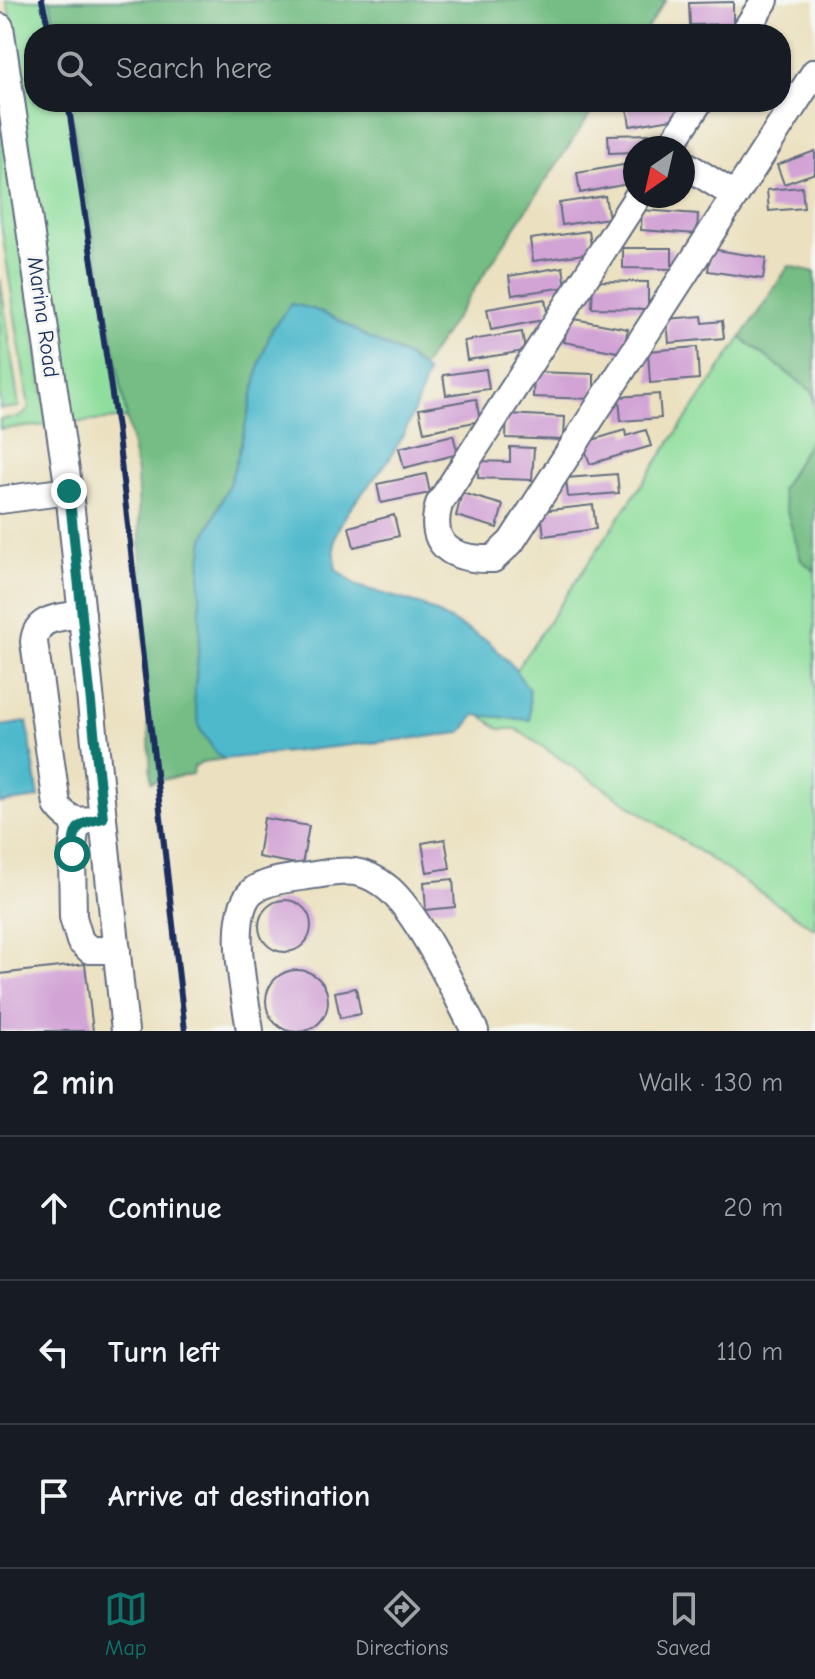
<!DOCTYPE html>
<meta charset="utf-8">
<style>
:root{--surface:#171b24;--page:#20242c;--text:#f1f3f6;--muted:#9ea1a6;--line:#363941;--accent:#0f766e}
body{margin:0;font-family:"Comic Neue",sans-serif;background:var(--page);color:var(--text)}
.compass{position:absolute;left:623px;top:136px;width:72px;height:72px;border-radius:50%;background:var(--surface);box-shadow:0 2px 6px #0004;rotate:214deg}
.stop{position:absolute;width:24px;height:24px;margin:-18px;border:6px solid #0f766e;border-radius:50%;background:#fff}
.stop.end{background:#0f766e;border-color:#fff;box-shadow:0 2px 8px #0008}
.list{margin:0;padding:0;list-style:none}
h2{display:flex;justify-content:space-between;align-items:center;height:104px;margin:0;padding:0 32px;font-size:34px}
h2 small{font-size:26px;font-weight:400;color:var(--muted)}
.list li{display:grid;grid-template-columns:52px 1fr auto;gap:24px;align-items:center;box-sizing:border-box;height:144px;padding:0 32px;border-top:2px solid var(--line)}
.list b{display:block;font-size:30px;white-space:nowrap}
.list em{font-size:26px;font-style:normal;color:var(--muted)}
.icon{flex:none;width:44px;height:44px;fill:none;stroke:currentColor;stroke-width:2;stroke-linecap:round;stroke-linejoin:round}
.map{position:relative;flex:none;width:815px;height:1031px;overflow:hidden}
.search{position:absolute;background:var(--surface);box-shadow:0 2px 6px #0004;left:24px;right:24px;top:24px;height:88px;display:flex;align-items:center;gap:20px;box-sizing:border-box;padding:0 28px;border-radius:32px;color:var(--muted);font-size:30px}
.sheet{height:536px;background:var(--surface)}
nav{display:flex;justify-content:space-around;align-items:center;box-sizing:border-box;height:112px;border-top:2px solid var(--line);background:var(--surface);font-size:22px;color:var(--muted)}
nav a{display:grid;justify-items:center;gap:4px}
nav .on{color:var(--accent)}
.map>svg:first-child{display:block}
</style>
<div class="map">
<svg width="815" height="1031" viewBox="0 0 815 1031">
<rect width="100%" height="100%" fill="#f6f6f2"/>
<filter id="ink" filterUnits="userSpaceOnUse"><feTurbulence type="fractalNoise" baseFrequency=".0125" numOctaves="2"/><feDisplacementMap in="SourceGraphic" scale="16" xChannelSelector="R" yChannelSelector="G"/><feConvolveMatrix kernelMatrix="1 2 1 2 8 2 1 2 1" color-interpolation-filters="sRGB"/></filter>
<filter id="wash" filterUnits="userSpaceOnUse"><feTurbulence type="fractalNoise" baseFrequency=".006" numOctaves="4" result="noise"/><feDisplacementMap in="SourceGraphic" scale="32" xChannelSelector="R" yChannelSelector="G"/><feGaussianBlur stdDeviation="1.8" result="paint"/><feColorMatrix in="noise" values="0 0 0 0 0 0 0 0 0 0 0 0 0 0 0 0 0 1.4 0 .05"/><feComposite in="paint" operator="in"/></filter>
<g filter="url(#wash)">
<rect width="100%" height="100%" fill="#ebe1c0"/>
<g fill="#90de9d" stroke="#56867e" stroke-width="2">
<path d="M6 0H50L57 34H34V102H69L127 418 70 423 10 14Z"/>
<path d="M0 104 48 425 0 429V419C11 418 23 419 29 408L0 217Z"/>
<path d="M0 278 19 407 0 409Z"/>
<path d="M741 338 813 392 815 432 781 490 801 560 815 571V929L516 729H500L480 715 530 720 528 690 515 671Z"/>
</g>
<g fill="#74bd84" stroke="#487671" stroke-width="2">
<path d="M50 0H666L643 34H57Z"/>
<path d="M69 102H598L422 368 406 355 375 341 261 360 239 452 230 482 204 539 200 570V634L194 699 217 754 224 759 202 762 194 767 193 774 151 782 137 473Z"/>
<path d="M789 266 815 272V403L813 392 741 338Z"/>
<path d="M815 432V571L801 560 781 490Z"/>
</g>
<g fill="#4fb9cc" stroke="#357495" stroke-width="2">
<path d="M291 304C328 310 341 323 373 340 396 352 406 354 427 373 418 404 407 432 389 459 375 480 341 514 335 537 333 546 336 560 336 569L357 586 422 605 488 641 510 663 529 690 530 720 475 715 461 733 224 759 217 754 200 729 194 699 200 634V570L204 539 230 482 239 452 261 360 272 329Z"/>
<path d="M27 722 39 798 0 803V726Z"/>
</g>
<g id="blocks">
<g fill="#d2a3d5">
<path d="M733 2V24L690 25 689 3Z"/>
<path d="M649 102H682L684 117 630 126 627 106Z"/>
<path d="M654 134V148H635V152L609 153 608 135Z"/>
<path d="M815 151V173L784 184 777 165Z"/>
<path d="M629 164 633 183 580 193 577 173Z"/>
<path d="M802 187 804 208 769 211 767 190Z"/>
<path d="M605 196 609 218 562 225 559 203Z"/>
<path d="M642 210 698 214 697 234 641 230Z"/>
<path d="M589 231 592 253 533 261 530 239Z"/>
<path d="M623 248H672V269L623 268Z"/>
<path d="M711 249 766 258 763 279 708 271Z"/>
<path d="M563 267 566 287 512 295 509 276Z"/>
<path d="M593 281 648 282V309L592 308Z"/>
<path d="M545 299 548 319 491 330 487 309Z"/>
<path d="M702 316 703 323 722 321 724 338 669 343 667 319Z"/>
<path d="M569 318 628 329 623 353 564 342Z"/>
<path d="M522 332 525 351 467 360 464 341Z"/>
<path d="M697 347 699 379 650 383 648 351Z"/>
<path d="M486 369 489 389 446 395 443 375Z"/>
<path d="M534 372 594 374V399L533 397Z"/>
<path d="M659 394 661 418 621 421 619 397Z"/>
<path d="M476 399 480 421 424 432 419 409Z"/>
<path d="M507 414 565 417 564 440 506 438Z"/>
<path d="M625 430 626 436 646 430 651 446 590 464 583 443Z"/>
<path d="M453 435 458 454 404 468 399 448Z"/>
<path d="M510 447 534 448 532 480 478 478 479 461 510 462Z"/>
<path d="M426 474 430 493 381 503 377 484Z"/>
<path d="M617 474 619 493 568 497 566 478Z"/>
<path d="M462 493 503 505 497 528 456 516Z"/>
<path d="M593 505 596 529 544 536 541 511Z"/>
<path d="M394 515 399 536 354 547 349 527Z"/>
<path d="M264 818 309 826 302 865 258 857Z"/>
<path d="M445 839 450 868 427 872 422 843Z"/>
<path d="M453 879 455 907 426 910 424 882Z"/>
<circle cx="285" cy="926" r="26"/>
<path d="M85 964 93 1031H0V974Z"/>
<circle cx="297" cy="1001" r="31"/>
<path d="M356 988 361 1014 340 1018 335 992Z"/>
</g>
</g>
</g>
<g filter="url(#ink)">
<use href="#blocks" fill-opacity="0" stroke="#646d80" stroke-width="2"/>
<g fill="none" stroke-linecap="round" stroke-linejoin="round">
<defs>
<g id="minor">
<path d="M0 27 69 491 0 500"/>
<path d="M743 34 765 0"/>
<path d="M669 148 699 102"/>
<path d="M683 163 734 195"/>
<path d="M638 196 439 504C427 548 455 560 493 559L511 542 815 72"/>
<path d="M69 491 125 1031"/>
<path d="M82 614C60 618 36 616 34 642L57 805C70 824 83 822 103 818"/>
<path d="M82 822 75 831 72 854 73 917 80 941 90 950H117"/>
<path d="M250 1031C246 998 224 910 255 889 272 879 296 878 315 875 346 870 363 867 389 889 420 916 455 993 475 1031"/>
</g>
</defs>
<use href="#minor" stroke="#646d80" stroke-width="30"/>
<use href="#minor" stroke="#fff" stroke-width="26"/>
<g stroke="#1b2f5e" stroke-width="6">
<path d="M42 0 50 34"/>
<path d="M68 102 117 428 185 1031"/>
</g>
</g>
</g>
<g fill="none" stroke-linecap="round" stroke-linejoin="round" filter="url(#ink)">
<path stroke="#0f766e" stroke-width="10" d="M69 491 103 818C75 824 75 827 72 854"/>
</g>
<g text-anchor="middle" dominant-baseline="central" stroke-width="6" stroke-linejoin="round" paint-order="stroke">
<g font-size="22" fill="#1b2f5e" stroke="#f6f6f2">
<text transform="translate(43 317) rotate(82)">Marina Road</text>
</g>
</g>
</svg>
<svg class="compass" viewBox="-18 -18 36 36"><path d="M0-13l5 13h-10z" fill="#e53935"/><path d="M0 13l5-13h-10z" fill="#9ea1a6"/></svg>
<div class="stop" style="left:72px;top:854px"></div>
<div class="stop end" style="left:69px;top:491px"></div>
<div class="search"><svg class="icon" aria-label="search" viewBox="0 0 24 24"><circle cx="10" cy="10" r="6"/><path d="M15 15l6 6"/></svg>Search here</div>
</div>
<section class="sheet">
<h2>2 min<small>Walk · 130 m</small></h2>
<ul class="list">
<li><svg class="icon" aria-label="ahead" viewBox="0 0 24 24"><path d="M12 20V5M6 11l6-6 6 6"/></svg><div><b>Continue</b></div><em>20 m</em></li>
<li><svg class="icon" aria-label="left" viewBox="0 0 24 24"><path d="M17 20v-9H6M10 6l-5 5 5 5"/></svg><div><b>Turn left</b></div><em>110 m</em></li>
<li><svg class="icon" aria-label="arrive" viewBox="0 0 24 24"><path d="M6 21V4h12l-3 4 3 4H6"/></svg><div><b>Arrive at destination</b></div></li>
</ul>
</section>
<nav>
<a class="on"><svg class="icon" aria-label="map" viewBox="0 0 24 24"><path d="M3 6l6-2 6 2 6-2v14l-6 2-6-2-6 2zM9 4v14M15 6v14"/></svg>Map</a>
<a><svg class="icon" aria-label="directions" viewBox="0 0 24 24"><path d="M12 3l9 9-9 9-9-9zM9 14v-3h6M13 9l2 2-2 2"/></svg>Directions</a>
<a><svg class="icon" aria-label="saved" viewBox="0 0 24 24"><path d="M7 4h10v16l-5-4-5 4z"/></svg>Saved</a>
</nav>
